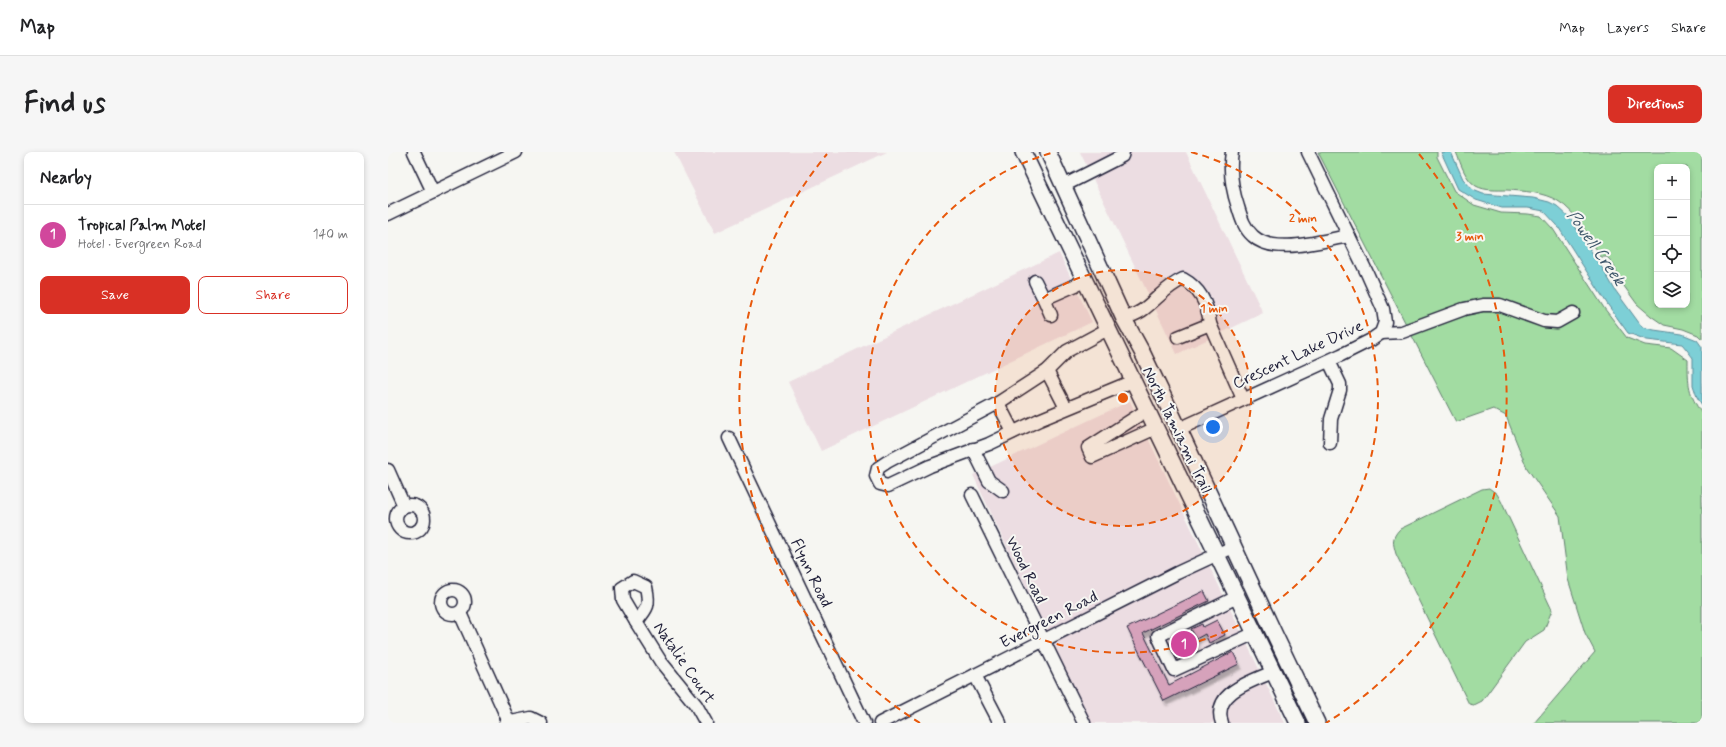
<!DOCTYPE html>
<meta charset="utf-8">
<style>
:root{--surface:#fff;--page:#f6f6f6;--text:#202124;--muted:#757577;--line:#e0e0e0;--accent:#d93025}
body{margin:0;font-family:Mynerve,sans-serif;background:var(--page);color:var(--text)}
.controls{position:absolute;right:12px;top:12px;display:grid;overflow:hidden;border-radius:8px;box-shadow:0 2px 6px #0003}
.controls button{width:36px;height:36px;display:grid;place-items:center;padding:0;border:0;border-bottom:1px solid var(--line);background:var(--surface);color:var(--text);font:20px sans-serif}
.you{position:absolute;left:825px;top:275px;width:14px;height:14px;margin:-10px;border:3px solid #fff;border-radius:50%;background:#1a73e8;box-shadow:0 0 0 6px #1a73e833}
.badge{display:grid;place-items:center;width:26px;height:26px;border-radius:50%;background:var(--accent);color:#fff;font-size:13px;font-weight:700}
.pin{position:absolute;translate:-50% -50%;border:2px solid #fff;box-shadow:0 1px 4px #0006}
.list{margin:0;padding:0;list-style:none}
h2{display:flex;justify-content:space-between;align-items:center;height:52px;margin:0;padding:0 16px;font-size:17px}
h2 small{font-size:13px;font-weight:400;color:var(--muted)}
.list li{display:grid;grid-template-columns:26px 1fr auto;gap:12px;align-items:center;box-sizing:border-box;height:60px;padding:0 16px;border-top:1px solid var(--line)}
.list b{display:block;font-size:15px;white-space:nowrap}
.list p{margin:0;font-size:13px;white-space:nowrap;color:var(--muted)}
.list em{font-size:13px;font-style:normal;color:var(--muted)}
.actions{display:flex;gap:8px;padding:12px 16px}
.actions a{flex:1;padding:9px 0;border:1px solid var(--accent);border-radius:8px;text-align:center;font-size:14px;color:var(--accent)}
.actions .main{background:var(--accent);color:#fff}
.icon{flex:none;width:22px;height:22px;fill:none;stroke:currentColor;stroke-width:2;stroke-linecap:round;stroke-linejoin:round}
.map{position:relative;flex:none;width:1314px;height:571px;overflow:hidden;border-radius:8px}
header{display:flex;align-items:center;gap:24px;box-sizing:border-box;height:56px;padding:0 20px;background:var(--surface);border-bottom:1px solid var(--line)}
header strong{font-size:19px}
nav{display:flex;gap:22px;margin-inline-start:auto;font-size:14px}
.intro{display:flex;align-items:center;justify-content:space-between;box-sizing:border-box;height:96px;padding:0 24px}
h1{margin:0;font-size:28px}
.button{padding:10px 18px;border-radius:8px;background:var(--accent);color:#fff;font-size:14px;font-weight:700}
main{display:flex;gap:24px;padding:0 24px}
aside{flex:1;background:var(--surface);border-radius:8px;box-shadow:0 2px 6px #0003}
.map>svg:first-child{display:block}
</style>
<header>
<strong>Map</strong>
<nav><a>Map</a><a>Layers</a><a>Share</a></nav>
</header>
<div class="intro"><h1>Find us</h1><a class="button">Directions</a></div>
<main>
<aside>
<h2>Nearby<small></small></h2>
<ul class="list">
<li><span class="badge" style="background:#d1479c">1</span><div><b>Tropical Palm Motel</b><p>Hotel · Evergreen Road</p></div><em>140 m</em></li>
</ul>
<div class="actions"><a class="main">Save</a><a>Share</a></div>
</aside>
<div class="map">
<svg width="1314" height="571" viewBox="0 0 1314 571">
<defs>
<filter id="shadow"><feDropShadow dx="2.5" dy="4.5" stdDeviation="1" flood-color="#0004"/></filter>
</defs>
<rect width="100%" height="100%" fill="#f6f6f2"/>
<filter id="ink" filterUnits="userSpaceOnUse"><feTurbulence type="fractalNoise" baseFrequency=".025" numOctaves="2"/><feDisplacementMap in="SourceGraphic" scale="8" xChannelSelector="R" yChannelSelector="G"/><feConvolveMatrix kernelMatrix="1 2 1 2 8 2 1 2 1" color-interpolation-filters="sRGB"/></filter>
<g filter="url(#ink)">
<g fill="#ecdde2">
<path d="M286 0H499L327 81Z"/>
<path d="M692 0H798L875 161 789 202Z"/>
<path d="M671 101 704 170 433 299 400 230Z"/>
<path d="M742 249 897 571H702L585 323Z"/>
</g>
<g fill="#a2dca2" stroke="#627f6e" fill-rule="evenodd">
<path d="M930 0H1049V5L1066 39 1086 53 1113 61 1140 62 1153 64 1165 77 1216 156 1239 186 1257 193 1283 196 1300 208C1300 233 1300 241 1314 262V571H1146L1207 500 1197 481 1180 427 1172 364 1139 316 1118 264 1105 257 1068 270Z"/>
<path d="M1068 0H1314V187L1310 183 1295 177 1276 173 1263 164 1249 152 1233 130 1224 110 1219 105H1213C1201 86 1189 60 1170 49 1155 40 1136 39 1119 38 1109 38 1097 39 1088 34 1077 27 1073 12 1068 0ZM1269 15H1299V153H1269Z"/>
<path d="M1101 336 1109 342 1113 349 1164 458 1156 478 1137 490 1094 549 1086 553 1081 552 1008 402C1005 391 1003 386 1012 377L1094 337Z"/>
</g>
<path fill="#7dcfd6" stroke="#598a98" d="M1053 0H1063L1075 27 1085 38 1095 42 1145 46 1161 50 1169 54 1181 65 1216 119 1227 138 1254 175 1266 178 1294 182 1309 188 1314 195V253L1309 245 1305 233V206L1299 198 1294 192 1259 188 1240 181 1220 153 1169 73 1156 59 1140 56H1114L1088 48 1070 37Z"/>
<g fill="#d6a2bb" stroke="#22223b" filter="url(#shadow)">
<path d="M816 439 821 449 755 481 781 533 845 500 851 512 776 549 739 476Z"/>
<path d="M829 468 837 483 821 491 817 482 808 487 803 477 814 472 815 475Z"/>
</g>
<g fill="none" stroke-linecap="round" stroke-linejoin="round">
<defs>
<g id="minor">
<path d="M26 0 45 40"/>
<path d="M844 0C841 19 844 37 850 55 853 65 856 76 865 84 886 104 935 88 961 84"/>
<path d="M675 34 734 4 735 0"/>
<path d="M0 62 128 0"/>
<path d="M647 129 656 147 697 129"/>
<path d="M656 147 663 163"/>
<path d="M736 167C742 164 750 162 756 157 769 147 779 134 795 127 813 137 820 153 822 172L790 185"/>
<path d="M822 172 855 247"/>
<path d="M720 177 679 199 659 219 610 251 499 310 490 316 488 324 492 332 500 334 542 314 601 292 651 268 745 229"/>
<path d="M993 181 1014 180 1076 157 1095 153H1112L1156 169 1169 170 1185 161"/>
<path d="M941 209 952 232V238L943 267 942 291"/>
<path d="M659 219 678 256"/>
<path d="M610 251 625 280"/>
<path d="M759 258 700 296 704 305 768 276"/>
<path d="M791 277 953 203 983 188 993 181 997 170 995 157 979 121 920 0"/>
<path d="M341 286 476 571"/>
<path d="M585 297 601 329 615 339"/>
<path d="M0 318 16 354"/>
<path d="M584 343 696 571"/>
<circle cx="22" cy="367" r="14"/>
<path d="M245 429 258 435C262 453 260 456 248 470L235 448 234 436Z"/>
<circle cx="65" cy="450" r="12"/>
<path d="M849 445 770 484 786 518 867 481"/>
<path d="M72 461 121 570"/>
<path d="M248 470 273 510 308 553 318 571"/>
<path d="M587 523 612 571"/>
<path d="M118 571 143 566 153 571"/>
<path d="M492 571 789 421 845 395"/>
<path d="M834 571C823 541 864 529 885 520"/>
</g>
<g id="major">
<path d="M635 0 910 571"/>
<path d="M660 0 736 167 754 200 791 277 886 481 929 571"/>
</g>
</defs>
<use href="#minor" stroke="#22223b" stroke-width="15"/>
<use href="#major" stroke="#22223b" stroke-width="18"/>
<use href="#minor" stroke="#f6f6f2" stroke-width="12"/>
<use href="#major" stroke="#f6f6f2" stroke-width="15"/>
</g>
</g>
<circle cx="735" cy="246" r="128" fill="#e8590c" fill-opacity=".12"/>
<g fill="none" stroke="#e8590c" stroke-width="2" stroke-dasharray="7 5">
<circle cx="735" cy="246" r="128"/>
<path d="M803 0A255 255 0 1 1 667 0"/>
<path d="M532 571A383 383 0 0 1 439 2M1031 2A383 383 0 0 1 938 571"/>
</g>
<g text-anchor="middle" dominant-baseline="central" stroke-width="4" stroke-linejoin="round" paint-order="stroke">
<g font-size="16" fill="#22223b" stroke="#f6f6f2">
<text transform="translate(910 203) rotate(-25)">Crescent Lake Drive</text>
<text transform="translate(789 278) rotate(64)">North Tamiami Trail</text>
<text transform="translate(638 418) rotate(64)">Wood Road</text>
<text transform="translate(423 421) rotate(64)">Flynn Road</text>
<text transform="translate(661 468) rotate(-27)">Evergreen Road</text>
<text transform="translate(296 511) rotate(55)">Natalie Court</text>
</g>
<g font-size="17" font-style="italic" fill="#3d566a" stroke="#f6f6f2">
<text transform="translate(1208 96) rotate(55)">Powell Creek</text>
</g>
</g>
<circle cx="735" cy="246" r="6" fill="#e8590c" stroke="#f6f6f2" stroke-width="2"/>
<g font-size="12" text-anchor="middle" font-weight="bold" fill="#e8590c" stroke="#f6f6f2" stroke-width="4" stroke-linejoin="round" paint-order="stroke">
<text x="915" y="70">2 min</text>
<text x="1082" y="88">3 min</text>
<text x="826" y="160">1 min</text>
</g>
</svg>
<div class="controls">
<button>+</button>
<button>−</button>
<button><svg class="icon" aria-label="locate" viewBox="0 0 24 24"><circle cx="12" cy="12" r="6"/><path d="M12 2v4M12 18v4M2 12h4M18 12h4"/></svg></button>
<button><svg class="icon" aria-label="layers" viewBox="0 0 24 24"><path d="M12 4l9 5-9 5-9-5zM3 14l9 5 9-5"/></svg></button>
</div>
<div class="you"></div>
<div class="pin badge" style="left:796px;top:492px;background:#d1479c">1</div>
</div>
</main>
